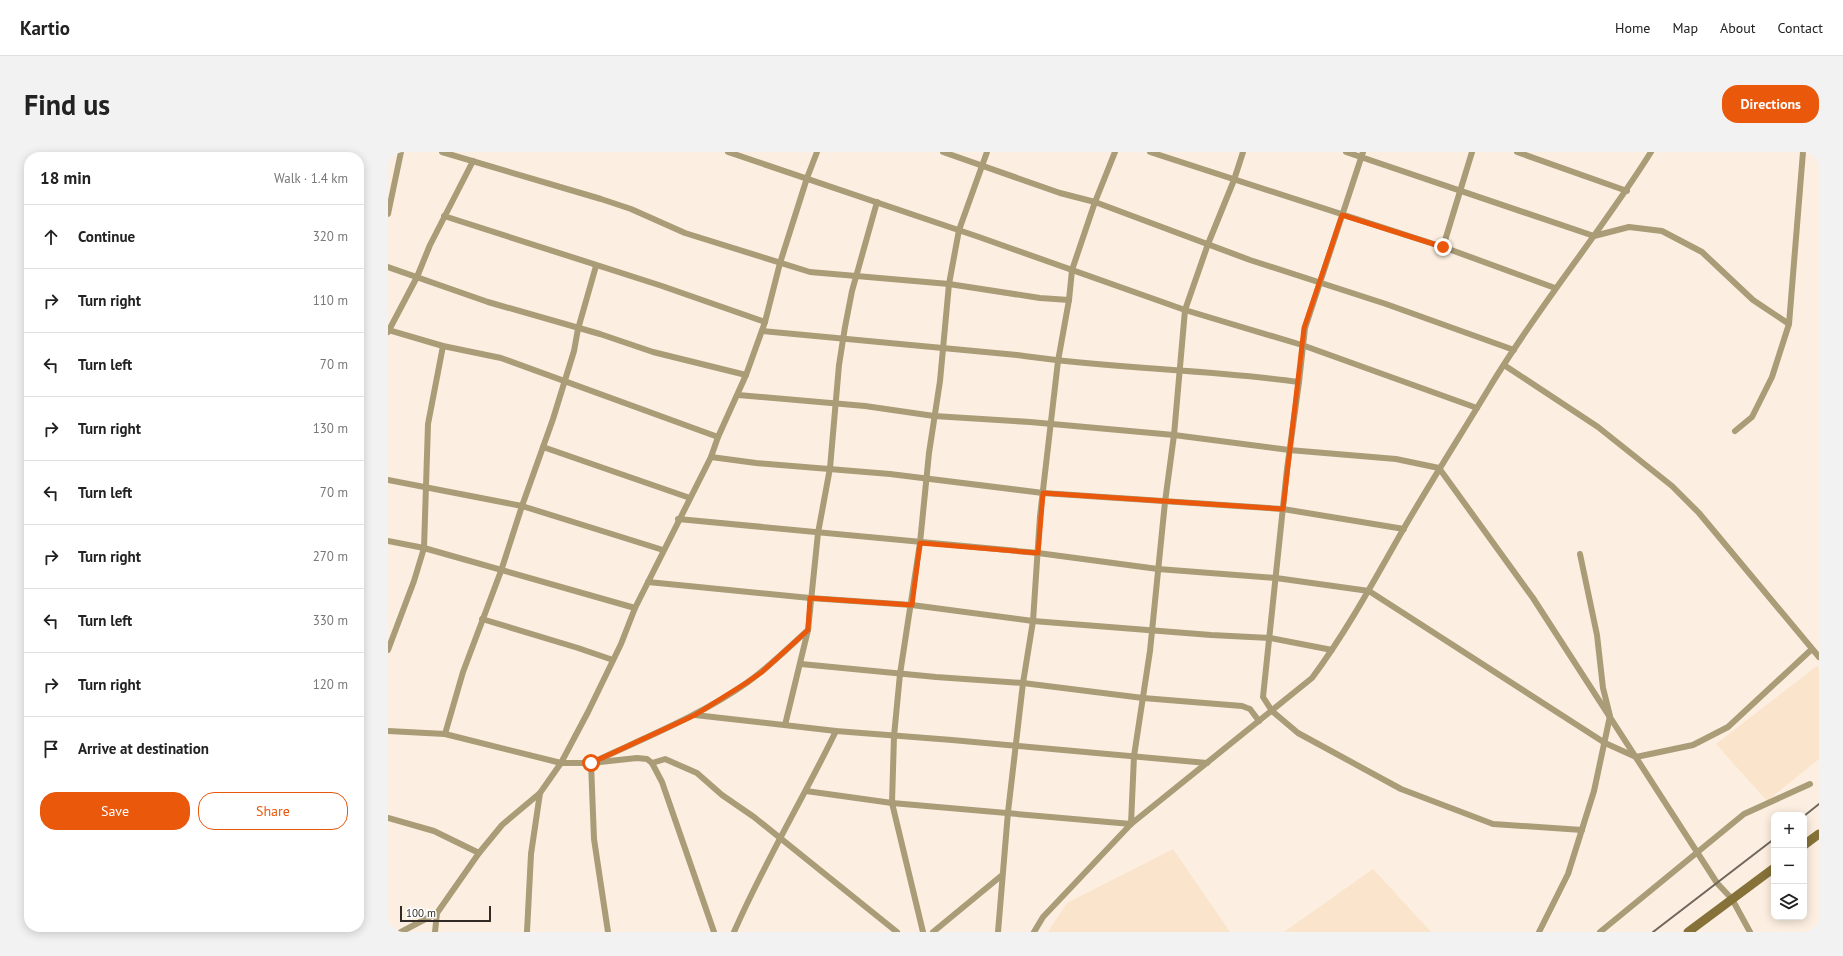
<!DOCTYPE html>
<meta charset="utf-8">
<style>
:root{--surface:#fff;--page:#f2f2f2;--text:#222;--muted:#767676;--line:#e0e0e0;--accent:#ea580c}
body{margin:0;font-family:"PT Sans",sans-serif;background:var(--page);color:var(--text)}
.controls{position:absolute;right:12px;bottom:12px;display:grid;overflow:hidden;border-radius:8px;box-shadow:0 2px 10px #0003}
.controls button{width:36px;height:36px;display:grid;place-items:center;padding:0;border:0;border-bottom:1px solid var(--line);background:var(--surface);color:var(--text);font:20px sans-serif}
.scale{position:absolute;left:12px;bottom:10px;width:91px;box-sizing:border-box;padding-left:4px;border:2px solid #322b25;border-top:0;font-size:11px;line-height:14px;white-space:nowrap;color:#322b25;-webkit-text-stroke:3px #fff;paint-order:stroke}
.stop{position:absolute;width:12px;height:12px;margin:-9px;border:3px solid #ea580c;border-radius:50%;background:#fff}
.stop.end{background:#ea580c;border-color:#fff;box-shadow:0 1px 4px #0008}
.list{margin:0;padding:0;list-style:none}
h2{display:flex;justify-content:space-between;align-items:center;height:52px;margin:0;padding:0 16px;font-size:17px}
h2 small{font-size:13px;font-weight:400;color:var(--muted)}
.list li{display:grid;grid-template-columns:26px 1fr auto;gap:12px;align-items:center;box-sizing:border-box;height:64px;padding:0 16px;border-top:1px solid var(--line)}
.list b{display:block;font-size:15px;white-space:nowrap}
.list em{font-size:13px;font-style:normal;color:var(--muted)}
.actions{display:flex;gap:8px;padding:12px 16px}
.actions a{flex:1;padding:9px 0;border:1px solid var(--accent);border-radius:16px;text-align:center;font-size:14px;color:var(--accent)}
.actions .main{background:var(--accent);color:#fff}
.icon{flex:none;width:22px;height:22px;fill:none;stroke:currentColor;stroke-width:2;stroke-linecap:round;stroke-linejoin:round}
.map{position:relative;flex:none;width:1431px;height:780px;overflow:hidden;border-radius:16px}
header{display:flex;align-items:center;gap:24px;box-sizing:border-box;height:56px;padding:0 20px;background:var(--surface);border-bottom:1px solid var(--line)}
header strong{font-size:19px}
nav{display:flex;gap:22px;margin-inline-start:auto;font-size:14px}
.intro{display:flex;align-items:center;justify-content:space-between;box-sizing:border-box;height:96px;padding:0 24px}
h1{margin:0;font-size:28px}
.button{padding:10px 18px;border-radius:16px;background:var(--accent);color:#fff;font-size:14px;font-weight:700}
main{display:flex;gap:24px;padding:0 24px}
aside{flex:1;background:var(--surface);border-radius:16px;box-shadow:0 2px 10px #0003}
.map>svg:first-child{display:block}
</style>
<header>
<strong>Kartio</strong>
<nav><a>Home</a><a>Map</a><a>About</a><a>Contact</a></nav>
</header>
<div class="intro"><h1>Find us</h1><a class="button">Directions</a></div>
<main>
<aside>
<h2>18 min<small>Walk · 1.4 km</small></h2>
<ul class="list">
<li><svg class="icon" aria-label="ahead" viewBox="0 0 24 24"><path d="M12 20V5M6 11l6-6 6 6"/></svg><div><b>Continue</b></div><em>320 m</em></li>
<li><svg class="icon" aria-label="right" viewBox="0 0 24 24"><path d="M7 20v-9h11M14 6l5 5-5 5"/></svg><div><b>Turn right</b></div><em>110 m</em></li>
<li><svg class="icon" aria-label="left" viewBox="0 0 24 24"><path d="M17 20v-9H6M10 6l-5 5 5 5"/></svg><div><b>Turn left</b></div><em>70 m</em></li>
<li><svg class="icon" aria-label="right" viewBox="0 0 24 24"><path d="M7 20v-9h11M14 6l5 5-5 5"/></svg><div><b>Turn right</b></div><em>130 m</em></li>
<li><svg class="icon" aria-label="left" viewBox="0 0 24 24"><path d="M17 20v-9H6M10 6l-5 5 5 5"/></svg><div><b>Turn left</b></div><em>70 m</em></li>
<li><svg class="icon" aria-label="right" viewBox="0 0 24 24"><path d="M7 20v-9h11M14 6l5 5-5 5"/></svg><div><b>Turn right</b></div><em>270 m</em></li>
<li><svg class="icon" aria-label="left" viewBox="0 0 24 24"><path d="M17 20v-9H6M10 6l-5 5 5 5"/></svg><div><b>Turn left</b></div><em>330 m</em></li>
<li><svg class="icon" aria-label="right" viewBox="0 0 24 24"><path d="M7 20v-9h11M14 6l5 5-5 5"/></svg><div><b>Turn right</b></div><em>120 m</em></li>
<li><svg class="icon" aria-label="arrive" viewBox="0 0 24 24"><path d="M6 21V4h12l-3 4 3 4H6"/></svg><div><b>Arrive at destination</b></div></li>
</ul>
<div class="actions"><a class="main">Save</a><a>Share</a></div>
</aside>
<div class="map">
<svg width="1431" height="780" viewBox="0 0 1431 780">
<rect width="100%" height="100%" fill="#fcefe1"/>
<g fill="#fae4cc">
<path d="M1429 514 1431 517V607L1379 649 1328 592Z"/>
<path d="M785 697 842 780H660L679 751Z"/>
<path d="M985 717 1043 780H896Z"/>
</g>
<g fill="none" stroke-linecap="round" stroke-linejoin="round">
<g stroke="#a99c77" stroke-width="6">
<path d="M54 0 213 47 243 57 297 81 422 120 561 132 652 146 681 148"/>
<path d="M340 0 591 85 797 158 914 193 1089 256"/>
<path d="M555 0 672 41 707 50 862 108 998 152 1126 198"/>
<path d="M762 0 1055 95 1167 136"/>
<path d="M958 0 1206 84 1241 75 1274 79 1314 100 1365 148 1401 172"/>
<path d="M975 0 917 176 911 230 899 317 875 545 884 559 910 581 1013 637 1105 672 1194 678"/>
<path d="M1129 0 1239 39"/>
<path d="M0 62 13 0"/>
<path d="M56 64 274 134 377 170"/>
<path d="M1055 95 1084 0"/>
<path d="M0 115 100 150 212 182 265 200 358 223"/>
<path d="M0 178 55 194 113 206 330 285"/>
<path d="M374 179 629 203C722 217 818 217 911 230"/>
<path d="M0 180 29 125 42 93 85 9"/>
<path d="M1116 213 1210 275 1284 334 1311 361 1431 505"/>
<path d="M350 243 477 254 546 264 642 270 786 283 901 298 1008 307 1051 316 1145 446 1329 731 1344 747 1362 780"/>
<path d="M1347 279 1364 265 1384 225 1401 172 1415 0"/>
<path d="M155 295 302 346"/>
<path d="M323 305 368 311 502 322 655 341 895 357 1016 377"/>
<path d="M0 328 134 354 275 398"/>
<path d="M290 367 650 401 770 417 888 426 981 439 1217 591 1248 605 1305 593 1340 575 1424 497"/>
<path d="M0 389 36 396 247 456"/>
<path d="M260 430 422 446 524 453 645 469 823 483 882 486 944 498"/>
<path d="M94 467 190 496 225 508"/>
<path d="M0 498 26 429 36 396 40 272 55 194"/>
<path d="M413 512 548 525 635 531 755 546 854 554 862 557 871 569"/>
<path d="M307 563 448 579 564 588 819 611"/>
<path d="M397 573 420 478 430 381 442 316 451 213 457 175 464 139 489 50"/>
<path d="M0 579 57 582 173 611H203L249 606 259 607 264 611 274 630 326 780"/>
<path d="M57 582 75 520 113 419 134 354 165 267 186 199 190 177 208 114"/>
<path d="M264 611 277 607 309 621 334 643 366 665 509 780"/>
<path d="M418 639 504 651 743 672 746 604 762 499 777 350 786 283 797 158 820 92 846 28 855 0"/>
<path d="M0 666 46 679 91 701"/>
<path d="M13 780 49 761 91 701 114 673 152 641"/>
<path d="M47 780 49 761"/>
<path d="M139 780 143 702 152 641 173 611 200 560 233 492 247 456 323 305 330 285 358 223 377 170 392 111 419 26 429 0"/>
<path d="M220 780 206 687 203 611C256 586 312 564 360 530 381 515 400 496 420 478"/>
<path d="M346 780C376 711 415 647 448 579"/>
<path d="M535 780 504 651 506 584 512 522 532 391 541 301 552 229 561 132 571 78 599 0"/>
<path d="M545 780 613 724"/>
<path d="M610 780 620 660 635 531 645 469 652 364 670 209 681 148 684 118 707 50 727 0"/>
<path d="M646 780 655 765 743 672 924 526C959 479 987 427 1016 376 1044 328 1074 281 1103 233 1152 152 1213 80 1263 0"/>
<path d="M1151 780 1180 722 1206 639 1222 564 1215 536 1209 483 1192 402"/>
<path d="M1212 780 1356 662 1422 632"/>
</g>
<g stroke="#867239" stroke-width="9">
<path d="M1416 693 1431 682"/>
<path d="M1300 780 1386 716"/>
</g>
<g stroke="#6f665e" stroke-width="2">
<path d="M1416 664 1431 652"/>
<path d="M1265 780 1386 687"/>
</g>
</g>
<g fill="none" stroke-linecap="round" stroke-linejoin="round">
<path stroke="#ea580c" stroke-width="5" d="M203 611 307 563 358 531 374 520 420 478 422 446 524 453 532 391 650 401 655 341 895 357 916 176 954 63 1055 95"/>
</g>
</svg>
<div class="controls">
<button>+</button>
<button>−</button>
<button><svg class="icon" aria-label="layers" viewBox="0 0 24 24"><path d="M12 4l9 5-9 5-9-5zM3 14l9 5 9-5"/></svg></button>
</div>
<div class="scale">100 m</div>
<div class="stop" style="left:203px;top:611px"></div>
<div class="stop end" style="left:1055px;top:95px"></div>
</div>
</main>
